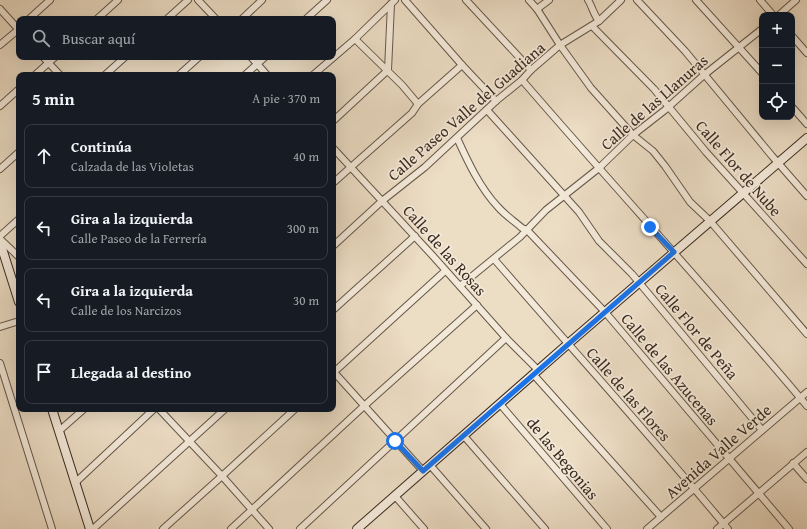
<!DOCTYPE html>
<html lang="es">
<meta charset="utf-8">
<style>
:root{--surface:#171b24;--page:#20242c;--text:#f1f3f6;--muted:#9ea1a6;--line:#363941}
body{margin:0;font-family:"Gentium Book Plus",serif;background:var(--page);color:var(--text)}
.controls{position:absolute;right:12px;top:12px;display:grid;overflow:hidden;border-radius:8px;box-shadow:0 4px 16px #0002}
.controls button{width:36px;height:36px;display:grid;place-items:center;padding:0;border:0;border-bottom:1px solid var(--line);background:var(--surface);color:var(--text);font:20px sans-serif}
.stop{position:absolute;width:12px;height:12px;margin:-9px;border:3px solid #1a73e8;border-radius:50%;background:#fff}
.stop.end{background:#1a73e8;border-color:#fff;box-shadow:0 1px 4px #0008}
.list{margin:0;padding:0;list-style:none}
h2{display:flex;justify-content:space-between;align-items:center;height:52px;margin:0;padding:0 16px;font-size:17px}
h2 small{font-size:13px;font-weight:400;color:var(--muted)}
.list li{display:grid;grid-template-columns:26px 1fr auto;gap:12px;align-items:center;box-sizing:border-box;height:64px;margin:0 8px 8px;padding:0 8px;border:1px solid var(--line);border-radius:8px}
.list b{display:block;font-size:15px;white-space:nowrap}
.list p{margin:0;font-size:13px;white-space:nowrap;color:var(--muted)}
.list em{font-size:13px;font-style:normal;color:var(--muted)}
.icon{flex:none;width:22px;height:22px;fill:none;stroke:currentColor;stroke-width:2;stroke-linecap:round;stroke-linejoin:round}
.map{position:relative;flex:none;width:807px;height:529px;overflow:hidden}
.search{position:absolute;background:var(--surface);box-shadow:0 4px 16px #0002;left:16px;top:16px;width:320px;height:44px;display:flex;align-items:center;gap:10px;box-sizing:border-box;padding:0 14px;border-radius:8px;color:var(--muted);font-size:15px}
.panel{position:absolute;background:var(--surface);box-shadow:0 4px 16px #0002;left:16px;top:72px;width:320px;height:340px;border-radius:8px}
.map>svg:first-child{display:block}
</style>
<div class="map">
<svg width="807" height="529" viewBox="0 0 807 529">
<rect width="100%" height="100%" fill="#ecddc5"/>
<filter id="stains"><feTurbulence type="fractalNoise" baseFrequency=".005" numOctaves="4"/><feColorMatrix values="0 0 0 0 .2 0 0 0 0 .09 0 0 0 0 .02 0 0 0 .5 -.17"/></filter>
<radialGradient id="worn" r=".72"><stop offset=".6" stop-color="#630" stop-opacity="0"/><stop offset="1" stop-color="#630" stop-opacity=".3"/></radialGradient>
<g fill="none" stroke-linecap="round" stroke-linejoin="round">
<defs>
<g id="street">
<path d="M198 0 216 19"/>
<path d="M405 0 462 65 496 101"/>
<path d="M466 0 531 70"/>
<path d="M529 0 537 9 560 45 591 88 633 135 653 151 665 166 690 202 710 221 807 334"/>
<path d="M588 0C593 8 593 14 599 21"/>
<path d="M637 0 685 51 772 156 807 196"/>
<path d="M696 0 762 73"/>
<path d="M760 0 773 15"/>
<path d="M0 9 19 30"/>
<path d="M537 9 549 0"/>
<path d="M779 15 796 0"/>
<path d="M29 19 50 0"/>
<path d="M97 19 118 0"/>
<path d="M167 19 188 0"/>
<path d="M242 19 262 0"/>
<path d="M306 19 327 0"/>
<path d="M592 26 654 89 706 152 807 264"/>
<path d="M792 36 807 53"/>
<path d="M355 39 402 85 418 104"/>
<path d="M0 45 19 29"/>
<path d="M43 57 60 75"/>
<path d="M251 57 267 75"/>
<path d="M35 75 55 57"/>
<path d="M105 75 125 57"/>
<path d="M179 75 199 57"/>
<path d="M245 75 265 57"/>
<path d="M313 75 355 39 395 0"/>
<path d="M522 80C616 189 714 295 807 406"/>
<path d="M0 106 19 89"/>
<path d="M792 107 807 124"/>
<path d="M487 110 579 212 599 241 632 274 762 430"/>
<path d="M333 121 388 70 391 4"/>
<path d="M457 138C468 162 480 188 498 207 505 215 514 221 522 228L527 230 605 312 789 529"/>
<path d="M333 148 432 255 506 338 538 370"/>
<path d="M0 169 19 152"/>
<path d="M333 183 412 113 418 104 462 65"/>
<path d="M0 236 19 219"/>
<path d="M0 239 19 257"/>
<path d="M333 246 382 201 425 167 496 101 522 80 531 70 560 45 599 21 621 0"/>
<path d="M494 259C572 349 652 437 728 529"/>
<path d="M460 286 520 237 546 210 599 168 633 135 665 110 704 75 762 29"/>
<path d="M333 310 415 236"/>
<path d="M0 327 19 321"/>
<path d="M0 363 52 529"/>
<path d="M333 371 423 471"/>
<path d="M333 373 445 271"/>
<path d="M533 374 661 517"/>
<path d="M500 404 607 529"/>
<path d="M159 409 222 476 269 529"/>
<path d="M59 431 84 409"/>
<path d="M464 436 545 529"/>
<path d="M793 463 807 479"/>
<path d="M430 465 486 529"/>
<path d="M76 482 154 409"/>
<path d="M395 496 424 529"/>
<path d="M93 529 225 409"/>
<path d="M163 529 222 476 295 409"/>
<path d="M231 529 364 406 477 305"/>
<path d="M300 529 506 338"/>
<path d="M647 529 807 392"/>
<path d="M717 529 807 452"/>
</g>
<g id="secondary">
<path d="M0 242 19 302"/>
<path d="M52 409 90 529"/>
<path d="M357 529 569 343 807 138"/>
</g>
</defs>
<use href="#street" stroke="#665748" stroke-width="8"/>
<use href="#secondary" stroke="#3a2a1f" stroke-width="10"/>
<use href="#street" stroke="#f3e9d9" stroke-width="6"/>
<use href="#secondary" stroke="#f3e9d9" stroke-width="8"/>
</g>
<g fill="none" stroke-linecap="round" stroke-linejoin="round">
<path stroke="#1a73e8" stroke-width="5" d="M395 441 423 471 674 252 650 227"/>
</g>
<g text-anchor="middle" dominant-baseline="central" stroke-width="3.5" stroke-linejoin="round" paint-order="stroke">
<g font-size="16" fill="#3a2a1f" stroke="#f3e9d9">
<text transform="translate(654 102) rotate(-41)">Calle de las Llanuras</text>
<text transform="translate(466 111) rotate(-41)">Calle Paseo Valle del Guadiana</text>
<text transform="translate(739 168) rotate(49)">Calle Flor de Nube</text>
<text transform="translate(445 250) rotate(48)">Calle de las Rosas</text>
<text transform="translate(697 331) rotate(50)">Calle Flor de Peña</text>
<text transform="translate(670 369) rotate(50)">Calle de las Azucenas</text>
<text transform="translate(629 394) rotate(49)">Calle de las Flores</text>
<text transform="translate(718 451) rotate(-41)">Avenida Valle Verde</text>
<text transform="translate(563 458) rotate(50)">de las Begonias</text>
</g>
</g>
<rect width="100%" height="100%" filter="url(#stains)"/>
<rect width="100%" height="100%" fill="url(#worn)"/>
</svg>
<div class="controls">
<button>+</button>
<button>−</button>
<button><svg class="icon" aria-label="locate" viewBox="0 0 24 24"><circle cx="12" cy="12" r="6"/><path d="M12 2v4M12 18v4M2 12h4M18 12h4"/></svg></button>
</div>
<div class="stop" style="left:395px;top:441px"></div>
<div class="stop end" style="left:650px;top:227px"></div>
<div class="search"><svg class="icon" aria-label="search" viewBox="0 0 24 24"><circle cx="10" cy="10" r="6"/><path d="M15 15l6 6"/></svg>Buscar aquí</div>
<section class="panel">
<h2>5 min<small>A pie · 370 m</small></h2>
<ul class="list">
<li><svg class="icon" aria-label="ahead" viewBox="0 0 24 24"><path d="M12 20V5M6 11l6-6 6 6"/></svg><div><b>Continúa</b><p>Calzada de las Violetas</p></div><em>40 m</em></li>
<li><svg class="icon" aria-label="left" viewBox="0 0 24 24"><path d="M17 20v-9H6M10 6l-5 5 5 5"/></svg><div><b>Gira a la izquierda</b><p>Calle Paseo de la Ferrería</p></div><em>300 m</em></li>
<li><svg class="icon" aria-label="left" viewBox="0 0 24 24"><path d="M17 20v-9H6M10 6l-5 5 5 5"/></svg><div><b>Gira a la izquierda</b><p>Calle de los Narcizos</p></div><em>30 m</em></li>
<li><svg class="icon" aria-label="arrive" viewBox="0 0 24 24"><path d="M6 21V4h12l-3 4 3 4H6"/></svg><div><b>Llegada al destino</b></div></li>
</ul>
</section>
</div>
